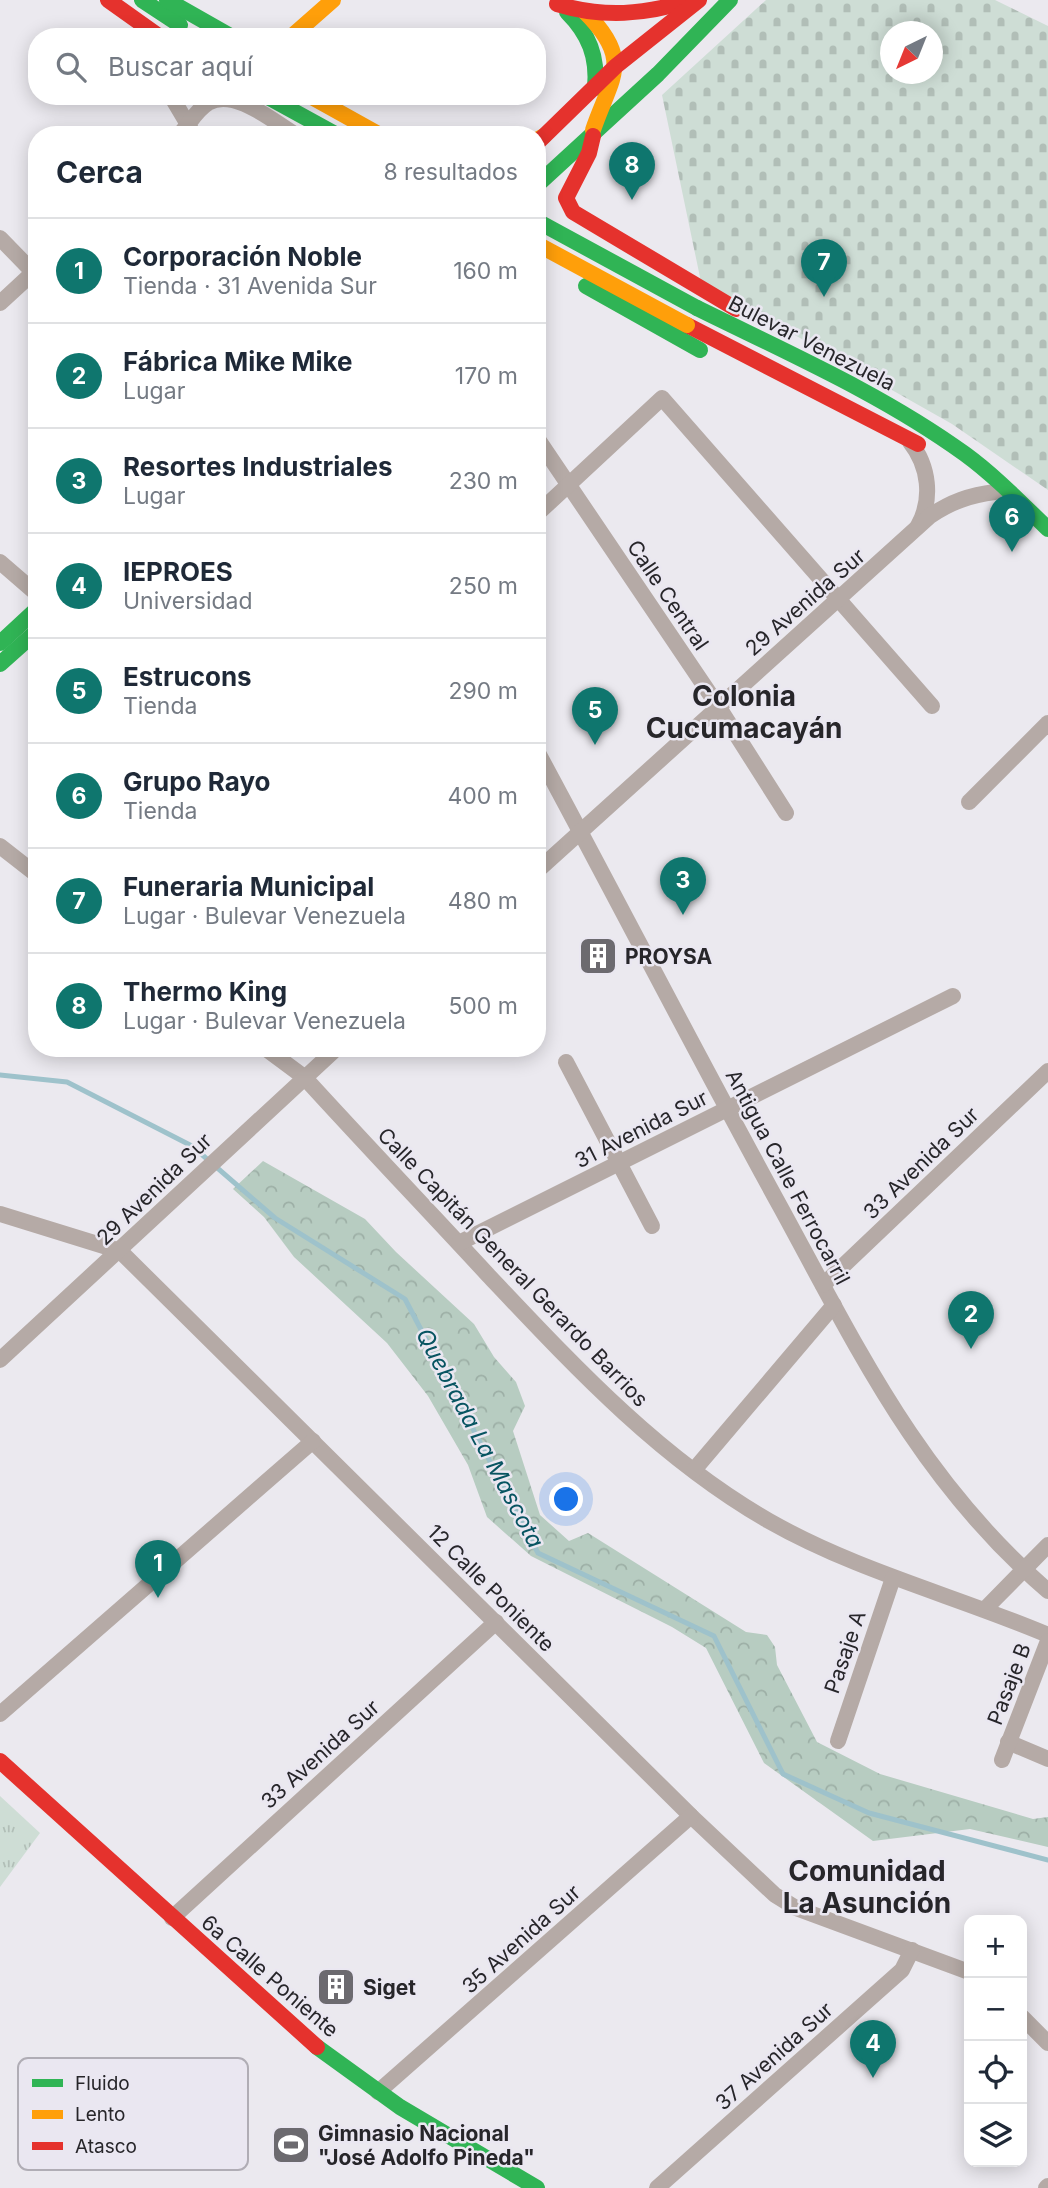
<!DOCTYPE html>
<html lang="es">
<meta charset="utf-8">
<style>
:root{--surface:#fff;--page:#f6f6f7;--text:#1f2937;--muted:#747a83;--line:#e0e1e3;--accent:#0f766e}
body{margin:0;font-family:Inter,sans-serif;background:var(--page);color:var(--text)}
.controls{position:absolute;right:21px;bottom:21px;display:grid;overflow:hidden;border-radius:14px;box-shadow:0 4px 18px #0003}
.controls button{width:63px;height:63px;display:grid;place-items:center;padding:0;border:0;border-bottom:2px solid var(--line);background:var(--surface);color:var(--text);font:35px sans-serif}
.compass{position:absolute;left:880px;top:21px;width:63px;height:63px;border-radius:50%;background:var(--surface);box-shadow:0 4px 18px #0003;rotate:223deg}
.you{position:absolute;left:567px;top:1500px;width:24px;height:24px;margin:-18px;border:5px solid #fff;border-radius:50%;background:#1a73e8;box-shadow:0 0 0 10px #1a73e833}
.badge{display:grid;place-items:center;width:46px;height:46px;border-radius:50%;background:var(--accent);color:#fff;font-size:23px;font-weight:700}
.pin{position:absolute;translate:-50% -58px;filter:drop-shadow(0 2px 4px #0008)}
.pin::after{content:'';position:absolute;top:37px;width:24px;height:21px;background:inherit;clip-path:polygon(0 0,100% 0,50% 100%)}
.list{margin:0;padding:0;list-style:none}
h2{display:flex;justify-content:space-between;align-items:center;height:91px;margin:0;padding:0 28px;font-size:30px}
h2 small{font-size:23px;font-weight:400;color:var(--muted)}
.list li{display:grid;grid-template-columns:46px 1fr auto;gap:21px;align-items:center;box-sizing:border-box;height:105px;padding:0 28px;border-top:2px solid var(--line)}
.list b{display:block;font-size:26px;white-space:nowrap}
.list p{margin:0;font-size:23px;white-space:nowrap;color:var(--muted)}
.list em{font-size:23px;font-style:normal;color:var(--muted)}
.icon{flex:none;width:38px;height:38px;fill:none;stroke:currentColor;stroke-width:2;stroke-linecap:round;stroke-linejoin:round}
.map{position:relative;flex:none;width:1048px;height:2188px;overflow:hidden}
.search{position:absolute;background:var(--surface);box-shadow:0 4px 18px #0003;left:28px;top:28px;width:518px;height:77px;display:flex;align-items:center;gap:18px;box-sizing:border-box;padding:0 24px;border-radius:28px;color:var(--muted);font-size:26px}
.panel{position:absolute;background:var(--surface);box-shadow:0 4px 18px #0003;left:28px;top:126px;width:518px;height:931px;border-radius:28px}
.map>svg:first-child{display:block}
</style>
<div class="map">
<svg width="1048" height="2188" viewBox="0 0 1048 2188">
<defs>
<pattern id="grass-tufts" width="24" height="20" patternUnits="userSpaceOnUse" patternTransform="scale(1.75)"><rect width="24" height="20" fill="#ceddd5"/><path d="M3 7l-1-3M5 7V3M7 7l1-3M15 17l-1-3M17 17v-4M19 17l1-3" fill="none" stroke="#b1beb7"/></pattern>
<pattern id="forest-crowns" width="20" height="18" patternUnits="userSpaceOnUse" patternTransform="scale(1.75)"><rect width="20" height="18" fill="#b7ccc1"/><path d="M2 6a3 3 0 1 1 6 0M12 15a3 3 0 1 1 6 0" fill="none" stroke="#9dafa6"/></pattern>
<pattern id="cemetery-stones" width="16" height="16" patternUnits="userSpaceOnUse" patternTransform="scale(1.75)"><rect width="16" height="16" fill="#ceddd5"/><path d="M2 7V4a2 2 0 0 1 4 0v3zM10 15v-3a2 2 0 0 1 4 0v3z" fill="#b1beb7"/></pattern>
</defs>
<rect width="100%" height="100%" fill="#ebe9ef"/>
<path fill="url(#grass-tufts)" d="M0 1796 40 1833 0 1887Z"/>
<path fill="url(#forest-crowns)" d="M263 1161 365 1219 396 1252 474 1324 494 1357 516 1382 525 1406 513 1431 540 1515 569 1541 588 1533 746 1632 767 1635 775 1647 777 1665 817 1742 880 1774 1033 1819 1048 1817V1847L970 1829 873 1841 764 1763 706 1648 672 1627 531 1556 487 1517 468 1465 428 1396 387 1343 294 1257 264 1217 233 1189Z"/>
<path fill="url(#cemetery-stones)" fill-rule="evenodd" d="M766 0H995L1048 26V490L952 424 701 282 662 95ZM890 32H932V74H890Z"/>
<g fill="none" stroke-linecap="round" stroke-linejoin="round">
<path stroke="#9ec2cb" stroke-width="5" d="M0 1075 67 1082 192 1146 275 1218 405 1299 538 1553 714 1636 783 1774 869 1813 1048 1860"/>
<g stroke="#b5aaa6" stroke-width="16">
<path d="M171 96 193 133"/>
<path d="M179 135C189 125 196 110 208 103 234 87 274 122 296 135"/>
<path d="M0 238 33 272"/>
<path d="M0 303 37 269"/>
<path d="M537 438 718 706 786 813"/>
<path d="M910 442C929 466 933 499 918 526"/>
<path d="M537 514 662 398 932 706"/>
<path d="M0 562 37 594"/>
<path d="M537 751C619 903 698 1057 781 1208 860 1353 920 1480 1048 1591"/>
<path d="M969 802 1048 723"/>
<path d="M0 846 37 875"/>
<path d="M537 871 930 516C951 502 970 495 995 492"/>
<path d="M265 1048 304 1077C365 1144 427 1209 488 1275 574 1366 659 1458 769 1521 857 1571 956 1596 1048 1635"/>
<path d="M566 1062 652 1226"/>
<path d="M0 1214 120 1251 691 1816 775 1895 796 1908 969 1972"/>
<path d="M459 1243 953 996"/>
<path d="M823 1285 1048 1071"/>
<path d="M0 1360 337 1048"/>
<path d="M694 1470 834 1305"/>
<path d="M986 1608 1048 1545"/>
<path d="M0 1714 313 1441"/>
<path d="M838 1741 893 1578"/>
<path d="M1008 1742 1048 1759"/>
<path d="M1002 1760 1048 1641"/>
<path d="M172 1918 496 1622"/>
<path d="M1022 2017 1048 2043"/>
<path d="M378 2092 691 1816"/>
<path d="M657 2188 902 1970 912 1950"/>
<path d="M1046 2188 1048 2186"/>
</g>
<g stroke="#30b455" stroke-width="16">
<path d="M142 0 180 25"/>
<path d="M167 0 232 37"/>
<path d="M567 12C589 34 598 57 595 88"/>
<path d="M266 96 337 135"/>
<path d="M537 185 658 74 730 0"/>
<path d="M586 286 700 350"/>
<path d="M697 308C788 353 882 394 965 454 995 476 1021 503 1048 529"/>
<path d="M0 643 37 609"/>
<path d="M0 664 37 631"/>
<path d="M317 2047 400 2107 537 2188"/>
</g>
<g stroke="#ff9f0a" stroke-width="16">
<path d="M585 12C634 61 611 77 593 130"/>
<path d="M291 37 333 0"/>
<path d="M310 96 380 135"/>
<path d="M537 140 544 136"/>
</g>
<g stroke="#e5322d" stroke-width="16">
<path d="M108 0 160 37"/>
<path d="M557 4C603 18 645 15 691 0"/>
<path d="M593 136 589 153 566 198 573 212 736 309"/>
<path d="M537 143 616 66 699 0"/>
<path d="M687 325 918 444"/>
<path d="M0 1761 317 2047"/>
</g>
<path stroke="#30b455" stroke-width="16" d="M537 221 697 308"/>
<path stroke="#ff9f0a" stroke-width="16" d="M537 244 687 325"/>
</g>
<defs>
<symbol id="building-square" viewBox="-11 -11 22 22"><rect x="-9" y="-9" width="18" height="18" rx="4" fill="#6c6a6f" stroke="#eae7f1"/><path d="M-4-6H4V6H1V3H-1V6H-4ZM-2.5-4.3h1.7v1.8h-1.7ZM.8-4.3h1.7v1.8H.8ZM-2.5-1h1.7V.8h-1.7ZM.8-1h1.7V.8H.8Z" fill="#fff"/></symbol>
<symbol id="stadium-square" viewBox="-11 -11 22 22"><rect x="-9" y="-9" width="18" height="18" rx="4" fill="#6c6a6f" stroke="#eae7f1"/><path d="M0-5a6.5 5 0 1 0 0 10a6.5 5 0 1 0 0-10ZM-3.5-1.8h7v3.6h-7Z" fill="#fff"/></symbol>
</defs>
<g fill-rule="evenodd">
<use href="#building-square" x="576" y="934" width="44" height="44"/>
<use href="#building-square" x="314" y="1965" width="44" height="44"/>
<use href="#stadium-square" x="269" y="2123" width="44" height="44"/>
</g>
<g text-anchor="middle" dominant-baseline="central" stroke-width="5" stroke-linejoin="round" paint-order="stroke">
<g font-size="21" fill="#27262a" stroke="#eae7f1">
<text transform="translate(812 343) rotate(27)">Bulevar Venezuela</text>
<text transform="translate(668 595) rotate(56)">Calle Central</text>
<text transform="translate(805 602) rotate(-41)">29 Avenida Sur</text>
<text transform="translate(641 1129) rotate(-27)">31 Avenida Sur</text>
<text transform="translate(921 1163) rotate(-44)">33 Avenida Sur</text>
<text transform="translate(788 1177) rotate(62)">Antigua Calle Ferrocarril</text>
<text transform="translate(154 1189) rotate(-44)">29 Avenida Sur</text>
<text transform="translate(513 1267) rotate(46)">Calle Capitán General Gerardo Barrios</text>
<text transform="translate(491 1588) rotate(45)">12 Calle Poniente</text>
<text transform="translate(845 1652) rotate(-71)">Pasaje A</text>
<text transform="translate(1009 1684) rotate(-69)">Pasaje B</text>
<text transform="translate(320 1754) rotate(-42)">33 Avenida Sur</text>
<text transform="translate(521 1939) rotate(-42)">35 Avenida Sur</text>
<text transform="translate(270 1976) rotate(41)">6a Calle Poniente</text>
<text transform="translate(774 2056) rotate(-42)">37 Avenida Sur</text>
</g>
<g font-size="21" font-weight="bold" fill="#27262a" stroke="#eae7f1" text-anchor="start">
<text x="625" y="956">PROYSA</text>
<text x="363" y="1987">Siget</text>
<text x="318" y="2133">Gimnasio Nacional<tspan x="318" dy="24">"José Adolfo Pineda"</tspan></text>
</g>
<g font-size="23" font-style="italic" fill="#075461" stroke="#eae7f1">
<text transform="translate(480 1438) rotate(62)">Quebrada La Mascota</text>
</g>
<g font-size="28" font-weight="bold" fill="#27262a" stroke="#eae7f1">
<text x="744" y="696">Colonia<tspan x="744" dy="32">Cucumacayán</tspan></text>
<text x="867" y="1871">Comunidad<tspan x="867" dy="32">La Asunción</tspan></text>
</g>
</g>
<rect x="18" y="2058" width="230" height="112" rx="10" fill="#eae7f1" stroke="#b0adb5" stroke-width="2"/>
<rect x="32" y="2079" width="31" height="8" fill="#30b455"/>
<rect x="32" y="2110" width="31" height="9" fill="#ff9f0a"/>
<rect x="32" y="2142" width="31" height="8" fill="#e5322d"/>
<g font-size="19" fill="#27262a">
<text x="75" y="2090">Fluido</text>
<text x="75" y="2121">Lento</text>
<text x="75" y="2153">Atasco</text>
</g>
</svg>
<div class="controls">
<button>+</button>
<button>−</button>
<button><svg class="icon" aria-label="locate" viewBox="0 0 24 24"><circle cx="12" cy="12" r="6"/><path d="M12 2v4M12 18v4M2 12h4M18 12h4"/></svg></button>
<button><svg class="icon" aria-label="layers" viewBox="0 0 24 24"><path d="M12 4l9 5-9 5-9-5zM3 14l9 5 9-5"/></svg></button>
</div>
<svg class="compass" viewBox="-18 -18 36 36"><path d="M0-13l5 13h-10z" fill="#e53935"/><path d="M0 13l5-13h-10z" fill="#747a83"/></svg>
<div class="you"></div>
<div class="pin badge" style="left:158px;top:1598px">1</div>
<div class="pin badge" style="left:971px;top:1349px">2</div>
<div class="pin badge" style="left:683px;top:915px">3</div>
<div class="pin badge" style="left:873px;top:2078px">4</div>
<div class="pin badge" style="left:595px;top:745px">5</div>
<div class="pin badge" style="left:1012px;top:552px">6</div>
<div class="pin badge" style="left:824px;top:297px">7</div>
<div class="pin badge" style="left:632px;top:200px">8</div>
<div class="search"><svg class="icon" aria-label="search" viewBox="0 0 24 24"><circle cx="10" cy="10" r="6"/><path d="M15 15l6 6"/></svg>Buscar aquí</div>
<section class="panel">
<h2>Cerca<small>8 resultados</small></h2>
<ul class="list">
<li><span class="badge">1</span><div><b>Corporación Noble</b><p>Tienda · 31 Avenida Sur</p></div><em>160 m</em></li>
<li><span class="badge">2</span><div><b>Fábrica Mike Mike</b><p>Lugar</p></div><em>170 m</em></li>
<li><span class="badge">3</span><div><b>Resortes Industriales</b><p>Lugar</p></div><em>230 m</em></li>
<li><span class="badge">4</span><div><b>IEPROES</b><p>Universidad</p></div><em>250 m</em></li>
<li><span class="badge">5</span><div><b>Estrucons</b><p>Tienda</p></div><em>290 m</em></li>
<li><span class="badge">6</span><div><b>Grupo Rayo</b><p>Tienda</p></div><em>400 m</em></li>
<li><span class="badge">7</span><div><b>Funeraria Municipal</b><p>Lugar · Bulevar Venezuela</p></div><em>480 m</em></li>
<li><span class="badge">8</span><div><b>Thermo King</b><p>Lugar · Bulevar Venezuela</p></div><em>500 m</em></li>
</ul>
</section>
</div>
